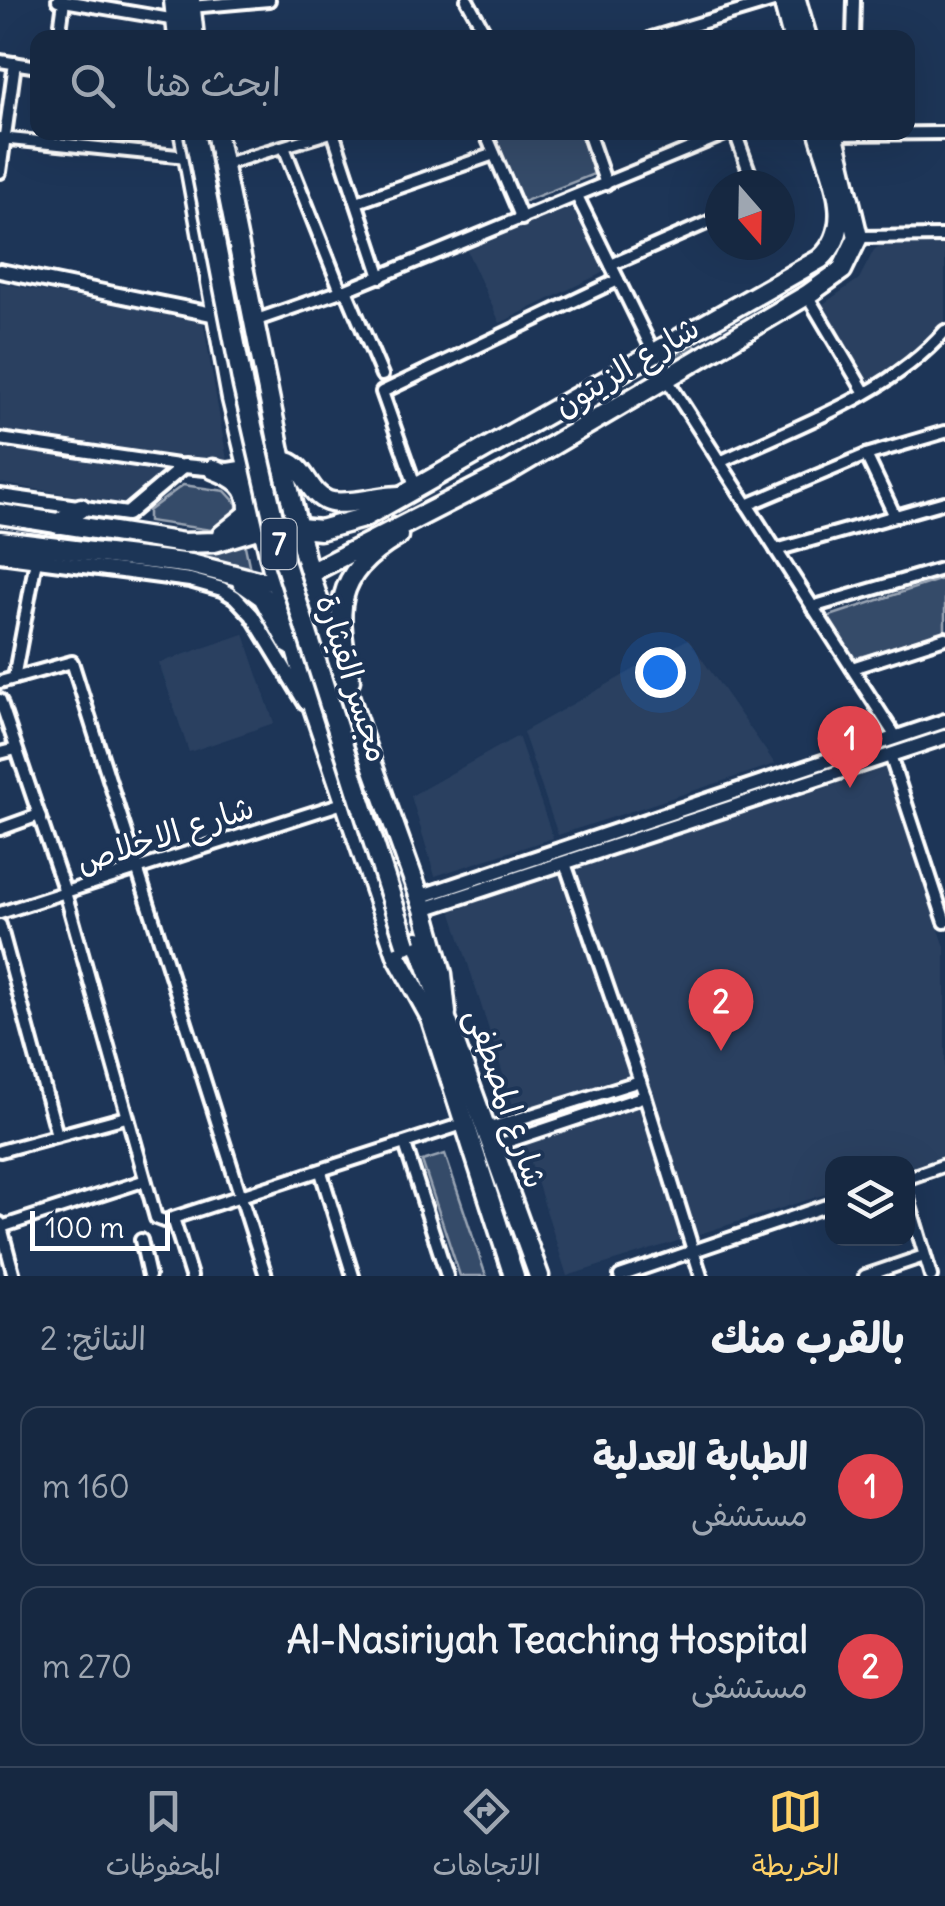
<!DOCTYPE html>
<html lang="ar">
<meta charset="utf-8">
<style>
:root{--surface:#162841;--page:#1f3048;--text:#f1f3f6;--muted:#9ea6b1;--line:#35445a;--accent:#ffd166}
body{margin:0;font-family:Delius,"Playpen Sans Arabic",sans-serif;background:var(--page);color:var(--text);direction:rtl}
.controls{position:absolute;right:30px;bottom:30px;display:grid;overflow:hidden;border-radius:20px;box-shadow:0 10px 40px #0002}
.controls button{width:90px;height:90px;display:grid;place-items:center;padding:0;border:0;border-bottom:2px solid var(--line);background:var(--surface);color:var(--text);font:50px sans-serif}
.compass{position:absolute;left:705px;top:170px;width:90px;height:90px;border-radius:50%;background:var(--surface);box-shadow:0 10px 40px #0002;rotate:160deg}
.scale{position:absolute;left:30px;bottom:25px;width:140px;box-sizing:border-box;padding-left:10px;border:5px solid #fff;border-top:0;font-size:28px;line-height:35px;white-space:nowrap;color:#fff;-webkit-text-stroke:8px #1d3557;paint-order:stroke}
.you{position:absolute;left:660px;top:672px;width:35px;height:35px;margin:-25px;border:8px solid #fff;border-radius:50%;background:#1a73e8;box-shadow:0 0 0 15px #1a73e833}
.badge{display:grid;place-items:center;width:65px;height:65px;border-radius:50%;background:var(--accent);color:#fff;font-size:32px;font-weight:700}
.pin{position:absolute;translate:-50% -82px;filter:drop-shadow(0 2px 5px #0008)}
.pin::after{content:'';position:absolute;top:52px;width:35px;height:30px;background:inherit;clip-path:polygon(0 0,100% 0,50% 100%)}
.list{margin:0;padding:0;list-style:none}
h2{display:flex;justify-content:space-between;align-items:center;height:130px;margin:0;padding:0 40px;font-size:42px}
h2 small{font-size:32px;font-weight:400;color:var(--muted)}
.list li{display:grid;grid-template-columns:65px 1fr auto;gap:30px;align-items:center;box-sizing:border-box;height:160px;margin:0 20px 20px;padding:0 20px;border:2px solid var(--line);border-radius:20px}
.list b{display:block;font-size:38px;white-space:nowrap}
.list p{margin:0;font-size:32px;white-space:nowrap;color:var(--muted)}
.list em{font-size:32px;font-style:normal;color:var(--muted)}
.icon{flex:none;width:55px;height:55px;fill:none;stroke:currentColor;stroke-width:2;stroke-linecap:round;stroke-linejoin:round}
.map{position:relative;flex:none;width:945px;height:1276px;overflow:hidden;direction:ltr}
.search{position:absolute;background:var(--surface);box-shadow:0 10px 40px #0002;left:30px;right:30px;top:30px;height:110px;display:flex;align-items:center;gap:25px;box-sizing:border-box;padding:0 35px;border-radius:20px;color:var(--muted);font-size:38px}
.sheet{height:490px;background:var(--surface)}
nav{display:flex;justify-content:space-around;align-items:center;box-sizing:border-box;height:140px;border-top:2px solid var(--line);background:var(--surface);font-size:28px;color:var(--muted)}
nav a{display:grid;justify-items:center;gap:5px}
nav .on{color:var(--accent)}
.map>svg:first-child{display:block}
</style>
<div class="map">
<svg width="945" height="1276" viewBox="0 0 945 1276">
<rect width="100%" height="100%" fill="#1d3557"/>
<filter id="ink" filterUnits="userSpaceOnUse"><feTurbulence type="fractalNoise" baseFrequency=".01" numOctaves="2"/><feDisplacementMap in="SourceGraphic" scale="20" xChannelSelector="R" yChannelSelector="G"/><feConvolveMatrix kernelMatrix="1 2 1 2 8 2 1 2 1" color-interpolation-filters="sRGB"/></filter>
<g filter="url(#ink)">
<g fill="#2a4161">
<path d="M575 204 608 270 500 323 467 251Z"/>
<path d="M945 243V322L918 350 869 387 819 307 859 279 874 250 882 244Z"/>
<path d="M0 283 203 321 228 466 179 464 138 501 118 503 0 483Z"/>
<path d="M244 634 274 723 189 752 159 663Z"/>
<path d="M688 639 775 764 558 835 523 732Z"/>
<path d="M518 736 553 838 435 876 411 796Z"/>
<path d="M883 764 945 947V1155L908 1168V1164H832V1192L567 1276 451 910Z"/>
</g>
<g fill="#364b69" stroke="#9aa5b4" stroke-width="2.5">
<path d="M493 133H580L594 174 523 202Z"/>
<path d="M183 485 225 491 237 504V514L219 528 211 530 148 521V511Z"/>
<path d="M244 541 251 574 203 559 204 551 225 550Z"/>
<path d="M945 578V631L850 660 821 619Z"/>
<path d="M445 1154 486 1276H460L422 1161Z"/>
</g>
<path fill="#617289" stroke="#a0aab8" stroke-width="2.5" d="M692 340 699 354 661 378 652 363Z"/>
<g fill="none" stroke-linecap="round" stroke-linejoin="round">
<defs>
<g id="minor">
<path d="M58 0 176 20"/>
<path d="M467 0 488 38"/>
<path d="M191 7 269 0"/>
<path d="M59 38 64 1"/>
<path d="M651 38 777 0"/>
<path d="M853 38 854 0"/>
<path d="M0 61 38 67"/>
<path d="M333 132 381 277"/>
<path d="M485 132 522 219"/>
<path d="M588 132 606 184"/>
<path d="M735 132 754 185"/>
<path d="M834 134 945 133"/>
<path d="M0 138 187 157"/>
<path d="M284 147 341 291 346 290 382 375"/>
<path d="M222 165 331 132"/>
<path d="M0 172 15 63"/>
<path d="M577 196 654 353"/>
<path d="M357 202 494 154"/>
<path d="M858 237 945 236"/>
<path d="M611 265 720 217"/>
<path d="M346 290 730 132"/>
<path d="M807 295 865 393"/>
<path d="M254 321 341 291"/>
<path d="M666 378 896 737"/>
<path d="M0 439 184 466"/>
<path d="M866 455 895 516"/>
<path d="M720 462C796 426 888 396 945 331"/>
<path d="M416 488 382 392 618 280"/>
<path d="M747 505 866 455 945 432"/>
<path d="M776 550 945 502"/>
<path d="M812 607 945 568"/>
<path d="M852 668 945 638"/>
<path d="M14 678 36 560"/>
<path d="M0 682 72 662 266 1276"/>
<path d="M0 700 65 892 156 1218 164 1221 173 1218 466 1123"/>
<path d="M0 753 16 749"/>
<path d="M890 755 945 922"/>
<path d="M0 829 39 815"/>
<path d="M565 863 645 1096 701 1276"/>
<path d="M0 913 346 802"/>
<path d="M0 925 57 1135"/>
<path d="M487 1129 640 1081"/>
<path d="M405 1144 447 1276"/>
<path d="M492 1147 645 1096"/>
<path d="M0 1151 126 1117"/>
<path d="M321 1172 353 1276"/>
<path d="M908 1178 945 1165"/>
<path d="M908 1199 931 1276"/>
<path d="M173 1218 191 1276"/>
<path d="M0 1223 14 1276"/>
<path d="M1 1227 143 1181"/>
<path d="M141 1240 149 1276"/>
<path d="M620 1276 832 1204"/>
<path d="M865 1276 924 1256"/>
</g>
<g id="tertiary">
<path d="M0 271 217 315"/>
<path d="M0 496 127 514 184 466 228 470 282 461"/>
<path d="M0 555 190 580 222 589 235 597 252 615 305 702"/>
<path d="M419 897 945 721"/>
<path d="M424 909 945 737"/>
</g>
<g id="primary">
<path d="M783 0 793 38"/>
<path d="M796 0 807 38"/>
<path d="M282 461C306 463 306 493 328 501 344 507 380 496 400 496"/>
<path d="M213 469C234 477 250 486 249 510"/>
<path d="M0 514 183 543 215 542 271 525 320 530 363 518 820 259C858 225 831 175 819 132"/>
<path d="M58 524 81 508"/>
<path d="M222 535 248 514 254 494"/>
<path d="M0 541 191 564 258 581 296 580 509 471 807 295 842 270 858 237 833 132"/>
<path d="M242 582 263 597 289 644"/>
<path d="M350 680C336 610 331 576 398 536"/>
</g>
<g id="trunk">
<path d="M174 0 178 38"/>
<path d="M190 0 194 38"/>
<path d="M184 132 232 399 276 582 310 698 398 958 431 1018"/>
<path d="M216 132 282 461 306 562 363 739 424 909 442 974 446 1013"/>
<path d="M418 941 539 1276"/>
<path d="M427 1006 514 1276"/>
</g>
</defs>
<use href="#minor" stroke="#fff" stroke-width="18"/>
<use href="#tertiary" stroke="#fff" stroke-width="20"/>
<use href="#primary" stroke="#fff" stroke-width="25"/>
<use href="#trunk" stroke="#fff" stroke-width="25"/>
<use href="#minor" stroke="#1d3557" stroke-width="10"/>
<use href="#tertiary" stroke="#1d3557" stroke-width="12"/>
<use href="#primary" stroke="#1d3557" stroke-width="18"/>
<use href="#trunk" stroke="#1d3557" stroke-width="18"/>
<defs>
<path id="trunk-bridge" d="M194 132 243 386 280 548 406 944"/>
</defs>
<use href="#trunk-bridge" stroke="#fff" stroke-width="25" stroke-linecap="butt"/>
<use href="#trunk-bridge" stroke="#1d3557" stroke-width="18"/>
</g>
</g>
<g text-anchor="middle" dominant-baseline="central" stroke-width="8" stroke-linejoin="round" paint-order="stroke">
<rect fill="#1d3557" stroke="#bbc2cd" stroke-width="2.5" x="261.5" y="519" width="35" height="50" rx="8"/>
<g font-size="30" font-weight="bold" fill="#fff">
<text x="279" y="544">7</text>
</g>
<g font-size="32" fill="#fff" stroke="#1d3557">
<text transform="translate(626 366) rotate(-31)">شارع الزيتون</text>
<text transform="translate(353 678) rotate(72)">مجسر القيثارة</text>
<text transform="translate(165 834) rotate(-18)">شارع الاخلاص</text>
<text transform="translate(507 1098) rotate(71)">شارع المصطفى</text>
</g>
</g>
</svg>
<div class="controls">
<button><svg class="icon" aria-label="layers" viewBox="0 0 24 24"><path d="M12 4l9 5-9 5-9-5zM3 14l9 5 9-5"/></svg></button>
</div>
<svg class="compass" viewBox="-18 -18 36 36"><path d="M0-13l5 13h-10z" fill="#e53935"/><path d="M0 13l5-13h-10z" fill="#9ea6b1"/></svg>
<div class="scale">100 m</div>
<div class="you"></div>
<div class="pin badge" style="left:850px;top:788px;background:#e0444e">1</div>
<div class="pin badge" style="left:721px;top:1051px;background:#e0444e">2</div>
<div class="search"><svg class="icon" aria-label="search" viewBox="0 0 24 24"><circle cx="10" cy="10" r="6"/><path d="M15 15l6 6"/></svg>ابحث هنا</div>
</div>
<section class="sheet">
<h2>بالقرب منك<small>النتائج: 2</small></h2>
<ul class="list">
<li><span class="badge" style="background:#e0444e">1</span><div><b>الطبابة العدلية</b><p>مستشفى</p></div><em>160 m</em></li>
<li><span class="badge" style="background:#e0444e">2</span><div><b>Al-Nasiriyah Teaching Hospital</b><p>مستشفى</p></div><em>270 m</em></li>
</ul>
</section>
<nav>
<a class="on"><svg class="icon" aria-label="map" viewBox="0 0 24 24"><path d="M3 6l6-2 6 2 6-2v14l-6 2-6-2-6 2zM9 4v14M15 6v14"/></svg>الخريطة</a>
<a><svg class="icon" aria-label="directions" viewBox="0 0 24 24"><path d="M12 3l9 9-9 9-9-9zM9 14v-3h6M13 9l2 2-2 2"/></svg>الاتجاهات</a>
<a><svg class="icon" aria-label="saved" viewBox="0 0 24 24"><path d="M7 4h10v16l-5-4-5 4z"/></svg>المحفوظات</a>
</nav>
